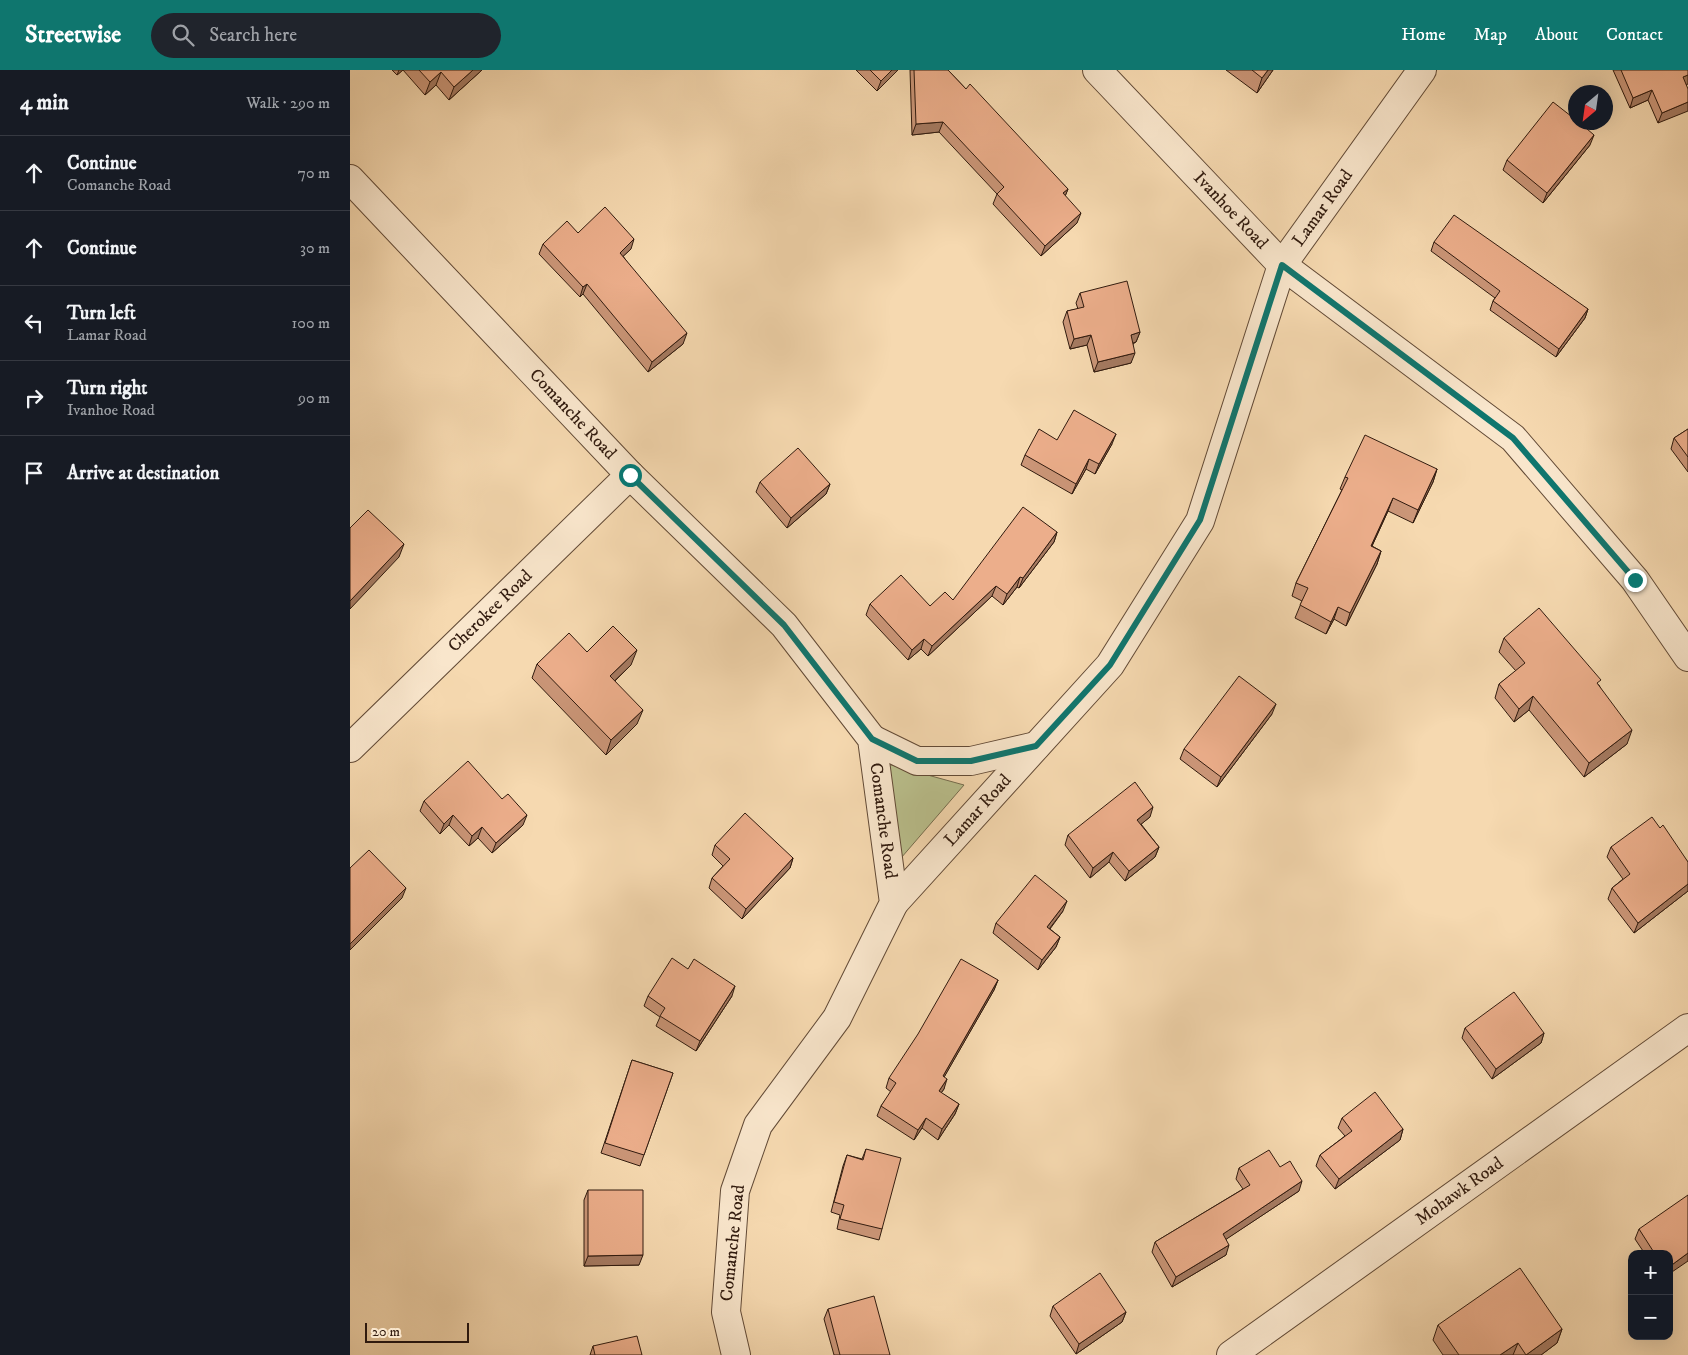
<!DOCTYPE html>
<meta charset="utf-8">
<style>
:root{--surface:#171b24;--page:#20242c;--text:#f1f3f6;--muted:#9ea1a6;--line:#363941;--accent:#0f766e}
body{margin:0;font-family:"IM FELL DW Pica",serif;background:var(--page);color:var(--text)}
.controls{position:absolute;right:15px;bottom:15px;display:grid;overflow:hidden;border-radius:10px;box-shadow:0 5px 20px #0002}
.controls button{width:45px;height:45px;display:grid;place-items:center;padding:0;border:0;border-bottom:1px solid var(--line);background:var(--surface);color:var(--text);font:25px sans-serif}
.compass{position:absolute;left:1218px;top:15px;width:45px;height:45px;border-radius:50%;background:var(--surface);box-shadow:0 5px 20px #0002;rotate:209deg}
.scale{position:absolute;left:15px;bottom:12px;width:104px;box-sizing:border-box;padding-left:5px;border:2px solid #301a0e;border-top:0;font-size:14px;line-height:18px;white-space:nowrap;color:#301a0e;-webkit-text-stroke:4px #f9e6cc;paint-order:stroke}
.stop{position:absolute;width:15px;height:15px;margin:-11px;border:4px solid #0f766e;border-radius:50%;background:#fff}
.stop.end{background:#0f766e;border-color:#fff;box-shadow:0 1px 5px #0008}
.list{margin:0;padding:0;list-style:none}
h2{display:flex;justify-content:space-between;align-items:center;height:65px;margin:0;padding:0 20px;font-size:21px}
h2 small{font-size:16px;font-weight:400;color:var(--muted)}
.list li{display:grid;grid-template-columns:32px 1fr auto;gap:15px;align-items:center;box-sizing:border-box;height:75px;padding:0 20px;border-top:1px solid var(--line)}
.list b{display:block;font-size:19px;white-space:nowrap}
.list p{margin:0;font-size:16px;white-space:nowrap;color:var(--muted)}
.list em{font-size:16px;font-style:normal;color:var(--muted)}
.icon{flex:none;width:28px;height:28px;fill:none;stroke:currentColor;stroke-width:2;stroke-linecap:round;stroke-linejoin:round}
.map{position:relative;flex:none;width:1338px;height:1285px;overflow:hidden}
header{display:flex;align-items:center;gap:30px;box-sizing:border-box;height:70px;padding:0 25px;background:var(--accent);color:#fff}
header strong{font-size:24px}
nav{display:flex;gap:28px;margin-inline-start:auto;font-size:18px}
.search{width:350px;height:45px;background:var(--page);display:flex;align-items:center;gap:12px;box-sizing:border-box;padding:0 18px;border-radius:28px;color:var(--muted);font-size:19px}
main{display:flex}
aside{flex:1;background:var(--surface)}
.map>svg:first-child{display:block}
</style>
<header>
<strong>Streetwise</strong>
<div class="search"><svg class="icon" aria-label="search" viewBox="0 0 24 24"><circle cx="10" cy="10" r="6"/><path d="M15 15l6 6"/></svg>Search here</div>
<nav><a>Home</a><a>Map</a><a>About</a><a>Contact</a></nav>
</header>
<main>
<aside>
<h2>4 min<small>Walk · 290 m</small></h2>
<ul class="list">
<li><svg class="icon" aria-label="ahead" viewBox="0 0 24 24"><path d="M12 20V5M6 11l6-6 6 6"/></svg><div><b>Continue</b><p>Comanche Road</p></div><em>70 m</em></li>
<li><svg class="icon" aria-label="ahead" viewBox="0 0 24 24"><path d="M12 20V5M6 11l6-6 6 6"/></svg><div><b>Continue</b></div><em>30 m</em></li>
<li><svg class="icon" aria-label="left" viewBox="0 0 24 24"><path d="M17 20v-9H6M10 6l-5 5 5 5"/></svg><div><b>Turn left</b><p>Lamar Road</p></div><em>100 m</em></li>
<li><svg class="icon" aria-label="right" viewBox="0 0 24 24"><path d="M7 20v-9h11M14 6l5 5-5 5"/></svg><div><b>Turn right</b><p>Ivanhoe Road</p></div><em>90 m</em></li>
<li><svg class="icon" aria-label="arrive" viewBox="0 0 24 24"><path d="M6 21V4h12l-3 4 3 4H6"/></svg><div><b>Arrive at destination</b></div></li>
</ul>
</aside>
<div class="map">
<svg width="1338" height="1285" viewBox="0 0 1338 1285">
<rect width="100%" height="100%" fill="#f6d9b0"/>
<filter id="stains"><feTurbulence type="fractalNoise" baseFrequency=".004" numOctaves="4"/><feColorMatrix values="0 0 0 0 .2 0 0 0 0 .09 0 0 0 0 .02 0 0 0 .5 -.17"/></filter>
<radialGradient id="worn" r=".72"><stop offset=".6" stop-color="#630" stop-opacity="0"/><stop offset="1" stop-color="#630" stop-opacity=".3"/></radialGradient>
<path fill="#bac08d" stroke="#756d4e" d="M534 693 614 715 551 788Z"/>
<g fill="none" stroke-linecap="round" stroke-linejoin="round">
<defs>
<g id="street">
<path id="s1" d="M747 0 932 195 1163 368 1285 510 1338 587"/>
<path id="s2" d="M0 109 280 405 434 555 522 669 544 833 487 948 408 1055 385 1121 376 1242 386 1285"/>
<path d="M522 669 567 691H621L686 676"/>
<path id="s3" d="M0 678 280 405"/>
<path id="s4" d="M544 833 760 595 850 451 932 195 1072 0"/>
<path id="s5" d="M881 1285 1338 958"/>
</g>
</defs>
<use href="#street" stroke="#624a36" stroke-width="30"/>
<use href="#street" stroke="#f9e6cc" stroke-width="28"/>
</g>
<g fill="#cb9678" stroke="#301a0e">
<path d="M42 0H132L99 30 86 15 75 25 53 0 47 5Z"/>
<path d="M506 0H548L527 21Z"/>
<path d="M560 0H598L616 19 718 119 715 126 727 153 691 186 643 134 647 124 589 62 562 65Z"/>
<path d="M876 0H923L907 23Z"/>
<path d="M1263 0H1338L1336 15 1308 53 1298 30 1280 38Z"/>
<path d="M1240 75 1193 133 1153 100 1157 90Z"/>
<path d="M228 163 281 179 273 186 333 274 298 302 233 224 230 227 189 184 193 174Z"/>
<path d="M1084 172 1238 239 1235 248 1206 287 1140 240 1143 231 1145 228 1081 181Z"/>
<path d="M730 223 790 262 786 272 783 274 781 293 744 302 737 275 720 279 713 252 717 241 728 239 726 233Z"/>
<path d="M1338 359V402L1321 379 1324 368Z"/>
<path d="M707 370 762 374 745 404 736 399 722 424 671 395 675 385Z"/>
<path d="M1087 399 1083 412 1063 453 1038 441 1022 476 1031 481 1027 494 996 556 984 549 976 564 945 548 952 531 942 526 946 513 992 420 990 419 995 407Z"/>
<path d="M410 412 480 414 476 424 437 458 406 422Z"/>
<path d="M707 462 704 472 669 518 667 517 653 535 642 526 578 586 571 579 558 590 516 545 520 534 580 536 603 530Z"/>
<path d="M1154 568 1249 615 1277 674 1234 707 1179 640 1164 652 1145 628 1149 614 1166 601 1149 582Z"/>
<path d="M237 582 281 595 265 611 287 654 256 685 182 608 187 594Z"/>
<path d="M922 644 867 717 830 689 834 679Z"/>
<path d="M74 731 173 755 142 783 128 768 119 776 99 755 90 764 70 741Z"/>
<path d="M800 747 791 754 809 777 805 787 775 811 759 792 740 808 715 775 718 765Z"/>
<path d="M1310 758 1338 792V821L1284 863 1258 829 1262 818 1273 809 1257 787 1261 777Z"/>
<path d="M365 775 443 788 440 798 392 849 359 818 362 808 373 796 362 785Z"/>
<path d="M713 841 700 859 710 867 706 877 688 900 643 863 646 853Z"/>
<path d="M338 899 382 926 346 981 306 956 310 947 294 936 298 926Z"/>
<path d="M648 910 644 920 594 1007V1019L591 1023 609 1034 605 1044 588 1070 572 1058 564 1070 527 1046 531 1036 541 1022 536 1018 539 1008Z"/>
<path d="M1115 958 1194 963 1191 973 1142 1009 1112 968Z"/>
<path d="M282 990 323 1003 290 1096 251 1083Z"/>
<path d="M992 1048 1053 1059 1050 1070 985 1119 966 1096 970 1085 995 1066 988 1058Z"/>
<path d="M516 1079 532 1159 529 1170 487 1159 490 1145 481 1142 493 1096 497 1085 512 1089Z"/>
<path d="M930 1097 949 1121 876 1169V1185L822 1217 802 1182 805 1172 893 1119 886 1109 889 1098Z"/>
<path d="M238 1120 289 1195 234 1196V1130Z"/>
<path d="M1289 1159 1319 1184H1295L1285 1169Z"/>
<path d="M703 1236 776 1242 772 1252 726 1284 700 1246Z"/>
<path d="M478 1239 540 1285H484L474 1249Z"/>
<path d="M1088 1255 1212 1259 1207 1273 1191 1285H1093L1083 1270Z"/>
<path d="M243 1276 292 1285H240Z"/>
</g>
<g fill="#a57a61" stroke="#301a0e">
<path d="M49 0H53L47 5Z"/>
<path d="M123 0H132L99 30 104 17Z"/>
<path d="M542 0H548L527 21 531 11Z"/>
<path d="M918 0H923L907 23 912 8Z"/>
<path d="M91 2 86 15 75 25 80 12Z"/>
<path d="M1338 5V14L1329 18 1333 7Z"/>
<path d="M1302 20 1298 30 1280 38 1283 28Z"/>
<path d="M1338 32V41L1308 53 1312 43Z"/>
<path d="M593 52 589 62 562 65 566 54Z"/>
<path d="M1244 65 1240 75 1193 133 1197 123Z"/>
<path d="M718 119 714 129 713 123Z"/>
<path d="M731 143 727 153 691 186 695 176Z"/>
<path d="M284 169 281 179 266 193 270 183Z"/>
<path d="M237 214 233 224 230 227 233 217Z"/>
<path d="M1238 239 1235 248 1206 287 1209 279Z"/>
<path d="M790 262 786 272 777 275 781 265Z"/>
<path d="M337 263 333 274 298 302 302 292Z"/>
<path d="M741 265 737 275 720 279 724 269Z"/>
<path d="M785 283 781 293 744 302 748 292Z"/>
<path d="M766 364 762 374 745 404 749 394Z"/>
<path d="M739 389 736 399 722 424 726 414Z"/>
<path d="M1087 399 1083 412 1063 453 1068 440Z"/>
<path d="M480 414 476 424 437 458 441 448Z"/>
<path d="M1043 428 1038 441 1016 489 1021 476Z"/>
<path d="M707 462 704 472 669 518 673 508Z"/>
<path d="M54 474 49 487 0 539V531Z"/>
<path d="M1031 481 1027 494 996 556 1000 543Z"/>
<path d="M670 507 667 517 653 535 657 524Z"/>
<path d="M646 516 642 526 578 586 582 576Z"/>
<path d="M988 537 984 549 976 564 981 552Z"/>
<path d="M574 569 571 579 558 590 562 580Z"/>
<path d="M287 580 281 595 255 620 260 606Z"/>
<path d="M1183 626 1179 640 1164 652 1169 639Z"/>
<path d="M926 634 922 644 867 717 871 707Z"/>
<path d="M293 640 287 654 256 685 261 670Z"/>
<path d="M1282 660 1277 674 1234 707 1239 693Z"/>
<path d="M803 737 800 747 784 760 787 750Z"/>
<path d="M103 745 99 755 90 764 94 754Z"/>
<path d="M177 745 173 755 142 783 146 773Z"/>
<path d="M132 757 128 768 119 776 122 766Z"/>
<path d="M809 777 805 787 775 811 779 801Z"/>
<path d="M763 782 759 792 740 808 743 798Z"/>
<path d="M443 788 440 798 392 849 396 839Z"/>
<path d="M1338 814V821L1284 863 1288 853Z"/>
<path d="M56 818 52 828 0 880V874Z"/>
<path d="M717 831 713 841 693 867 697 857Z"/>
<path d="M710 867 706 877 688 900 692 890Z"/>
<path d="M648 910 644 920 589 1016 593 1006Z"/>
<path d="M385 916 382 926 346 981 350 971Z"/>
<path d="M1194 963 1191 973 1142 1009 1146 999Z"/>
<path d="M597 1009 594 1019 585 1031 589 1021Z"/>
<path d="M609 1034 605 1044 588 1070 592 1059Z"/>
<path d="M576 1048 572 1058 564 1070 568 1060Z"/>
<path d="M1053 1059 1050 1070 985 1119 989 1109Z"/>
<path d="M952 1111 949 1121 869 1174 873 1164Z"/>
<path d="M879 1175 876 1185 822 1217 826 1207Z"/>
<path d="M1338 1183V1191L1319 1204V1197Z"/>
<path d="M293 1185 289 1195 234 1196 238 1186Z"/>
<path d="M776 1242 772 1252 726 1284 729 1274Z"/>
<path d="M1212 1259 1207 1273 1191 1285H1176Z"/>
<path d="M1168 1273 1163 1285H1150Z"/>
</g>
<g fill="#ecae8b" stroke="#301a0e">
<path d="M69 0H123L104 17 91 2 80 12Z"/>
<path d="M520 0H542L531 11Z"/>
<path d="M564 0H598L616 19 620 14 718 119 713 123 731 143 695 176 647 124 654 117 593 52 566 54Z"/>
<path d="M902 0H918L912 8Z"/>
<path d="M1271 0H1338V5L1333 7 1338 19V32L1312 43 1302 20 1283 28Z"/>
<path d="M1203 32 1226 50V52H1229L1244 65 1197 123 1157 90Z"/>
<path d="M255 137 284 169 270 183 337 263 302 292 237 214 233 217 193 174 217 151 228 163Z"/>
<path d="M1104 145 1238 239 1209 279 1143 231 1150 221 1084 172Z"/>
<path d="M777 211 790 262 781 265 785 283 748 292 741 265 724 269 717 241 734 237 730 223Z"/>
<path d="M724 340 766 364 749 394 739 389 726 414 675 385 689 359 707 370Z"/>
<path d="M1338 359V387L1324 368Z"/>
<path d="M1015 365 1087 399 1068 440 1043 428 1021 476 1031 481 1000 543 988 537 981 552 950 535 958 518 946 513 998 408 995 407Z"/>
<path d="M448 378 480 414 441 448 410 412Z"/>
<path d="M673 437 707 462 673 508 670 507 657 524 646 516 582 576 574 569 562 580 520 534 551 505 580 536 595 522 603 530Z"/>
<path d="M18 440 54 474 0 531V458Z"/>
<path d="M1189 538 1251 610 1247 613 1282 660 1239 693 1183 626 1169 639 1149 614 1175 593 1154 568Z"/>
<path d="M263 556 287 580 260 606 293 640 261 670 187 594 219 563 237 582Z"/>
<path d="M889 606 926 634 871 707 834 679Z"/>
<path d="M118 691 152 729 158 724 177 745 146 773 132 757 122 766 103 745 94 754 74 731Z"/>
<path d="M785 712 803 737 787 750 809 777 779 801 763 782 743 798 718 765Z"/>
<path d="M395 743 443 788 396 839 362 808 380 789 365 775Z"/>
<path d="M1302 747 1310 758 1313 755 1338 792V814L1288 853 1262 818 1280 804 1261 777Z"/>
<path d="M19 780 56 818 0 874V798Z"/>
<path d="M685 805 717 831 697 857 710 867 692 890 646 853Z"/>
<path d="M322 888 338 899 344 889 385 916 350 971 310 946 315 938 298 926Z"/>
<path d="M611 889 648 910 593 1006 597 1009 589 1021 609 1034 592 1059 576 1048 568 1060 531 1036 546 1013 539 1008 568 964Z"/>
<path d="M1164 922 1194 963 1146 999 1115 958Z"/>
<path d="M282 990 323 1003 294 1085 255 1073Z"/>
<path d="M1025 1022 1053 1059 989 1109 970 1085 1002 1061 992 1048Z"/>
<path d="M516 1079 551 1088 532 1159 490 1149 494 1135 484 1132 497 1085 513 1090Z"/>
<path d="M919 1080 930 1097 940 1091 952 1111 873 1164 879 1175 826 1207 805 1172 900 1115 889 1098Z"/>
<path d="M238 1120H293V1185L238 1186Z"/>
<path d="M1338 1125V1183L1319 1197V1184H1305L1289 1159Z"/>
<path d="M1170 1198 1212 1259 1176 1285 1168 1273 1150 1285H1109L1088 1255Z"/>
<path d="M750 1203 776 1242 729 1274 703 1236Z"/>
<path d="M524 1226 540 1285H490L478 1239Z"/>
<path d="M287 1266 292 1285H245L243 1276Z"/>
</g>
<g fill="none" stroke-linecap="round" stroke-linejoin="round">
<path stroke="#0f766e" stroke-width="6" d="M280 405 434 555 522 669 567 691H621L686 676 760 595 850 450 932 195 1163 368 1285 510"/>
</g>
<g text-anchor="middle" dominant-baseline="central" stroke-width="5" stroke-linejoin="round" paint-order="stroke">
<g font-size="18" fill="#301a0e" stroke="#f9e6cc">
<text stroke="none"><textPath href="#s4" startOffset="830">Lamar Road</textPath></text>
<text stroke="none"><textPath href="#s1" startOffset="194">Ivanhoe Road</textPath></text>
<text stroke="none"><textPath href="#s2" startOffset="324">Comanche Road</textPath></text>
<text stroke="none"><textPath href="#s3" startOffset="196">Cherokee Road</textPath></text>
<text stroke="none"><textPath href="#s4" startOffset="125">Lamar Road</textPath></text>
<text stroke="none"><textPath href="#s2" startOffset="849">Comanche Road</textPath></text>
<text stroke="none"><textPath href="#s5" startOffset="281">Mohawk Road</textPath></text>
<text transform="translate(383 1173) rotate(-84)">Comanche Road</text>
</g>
</g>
<rect width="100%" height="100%" filter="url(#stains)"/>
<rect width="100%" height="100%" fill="url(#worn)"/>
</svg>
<div class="controls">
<button>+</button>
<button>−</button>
</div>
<svg class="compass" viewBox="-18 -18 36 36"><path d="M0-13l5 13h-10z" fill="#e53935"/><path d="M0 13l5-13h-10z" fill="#9ea1a6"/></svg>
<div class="scale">20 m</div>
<div class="stop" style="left:280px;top:405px"></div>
<div class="stop end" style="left:1285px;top:510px"></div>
</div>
</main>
